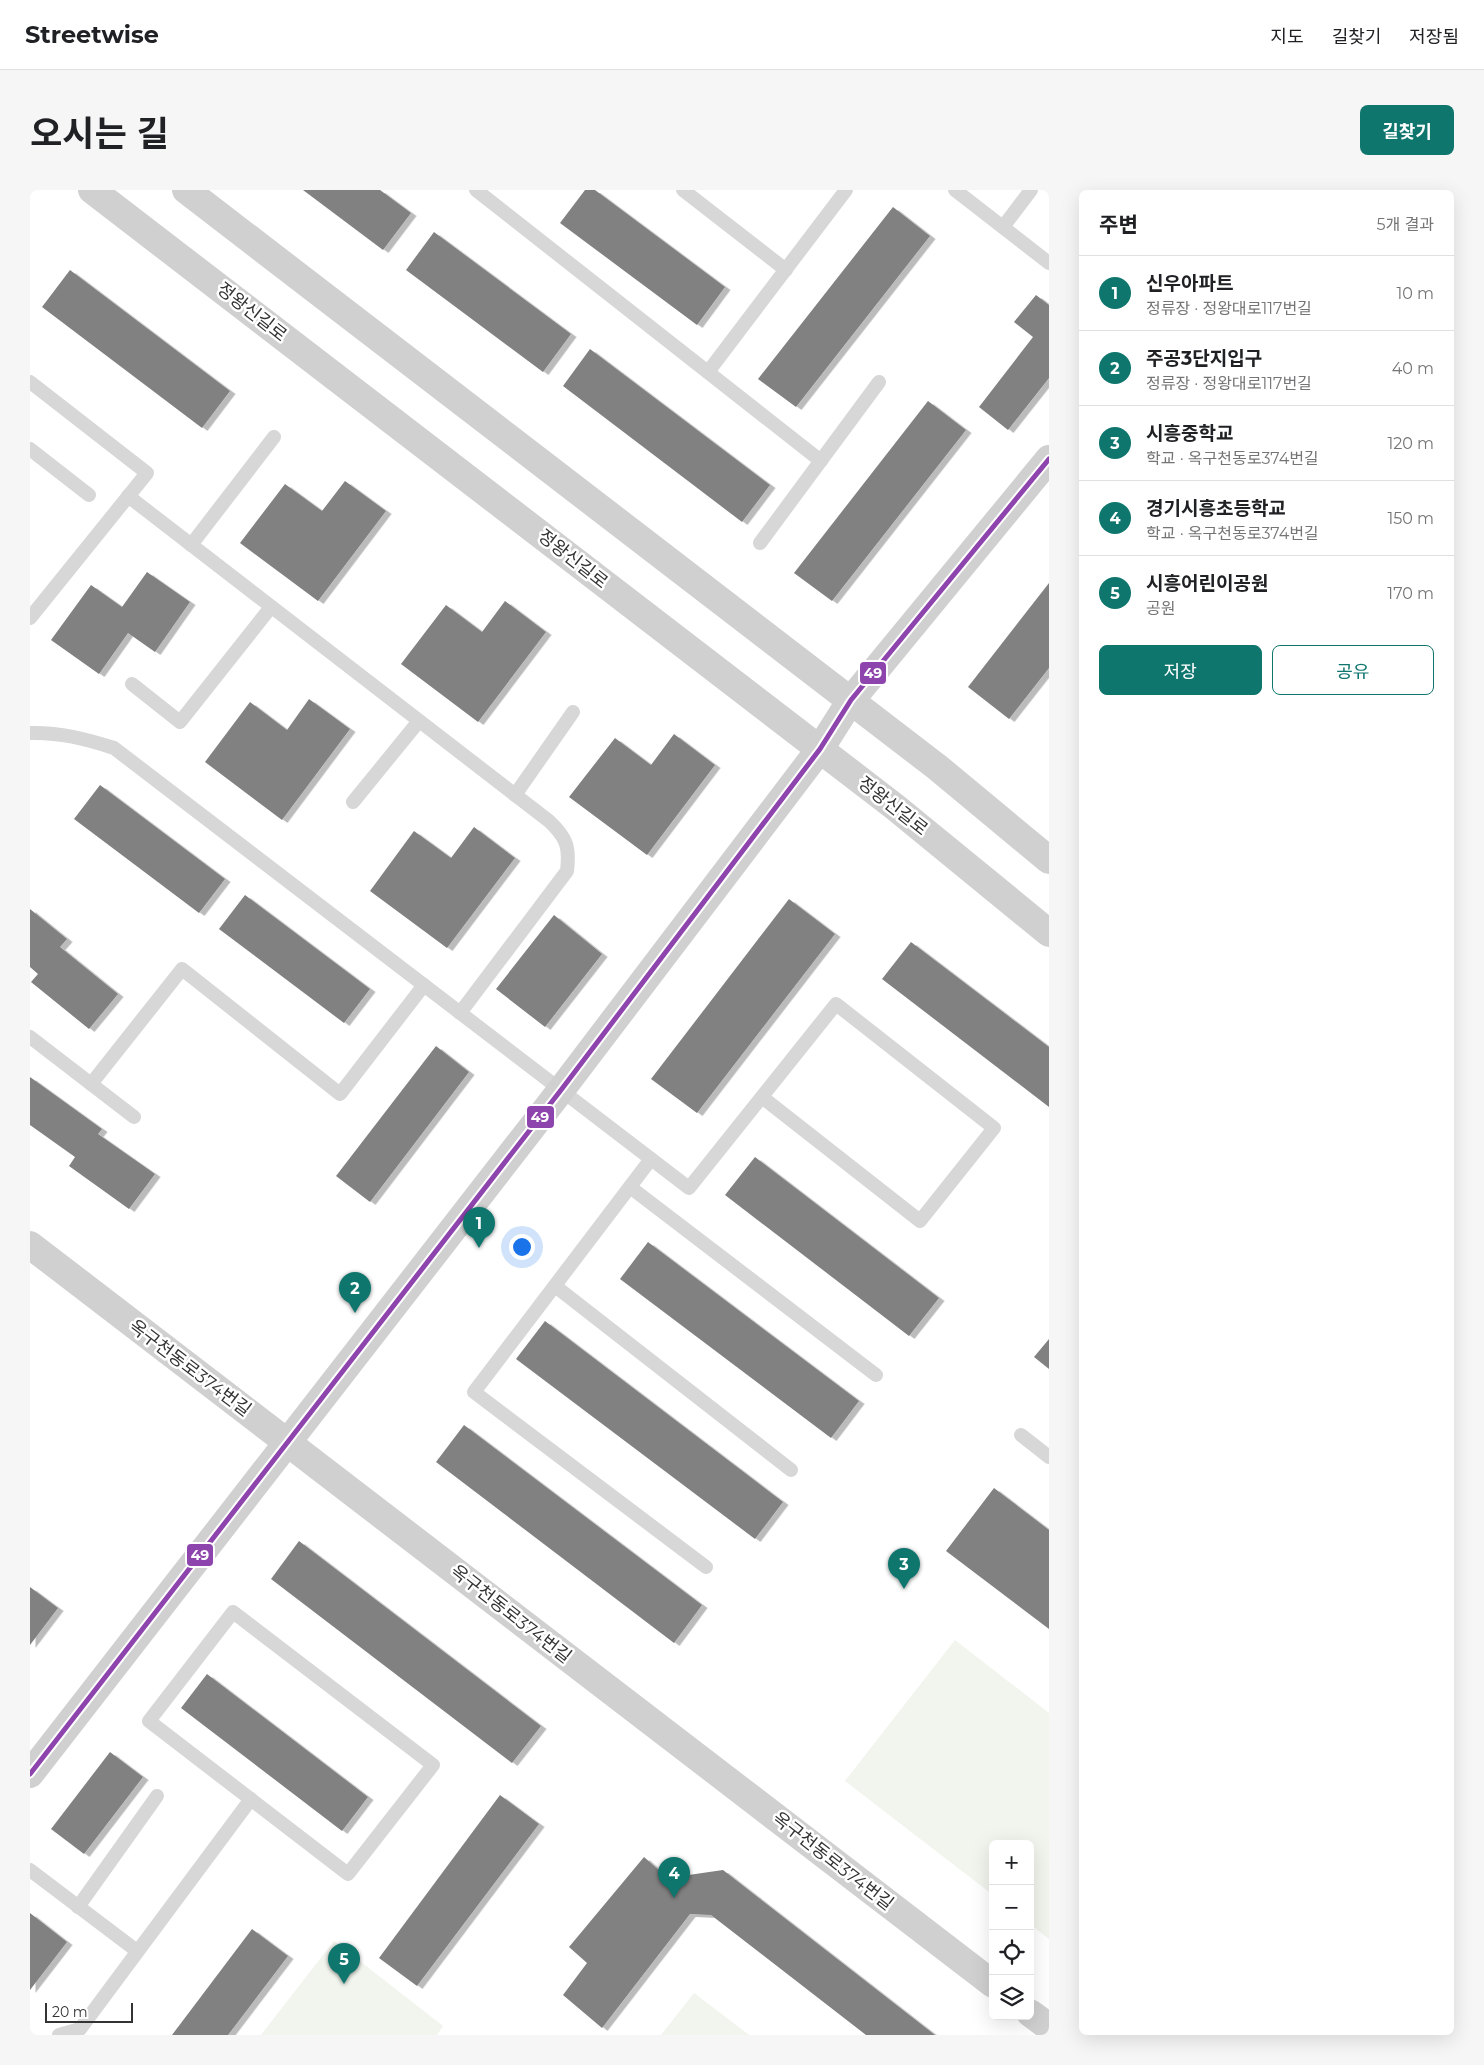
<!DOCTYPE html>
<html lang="ko">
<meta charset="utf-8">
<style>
:root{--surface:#fff;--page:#f6f6f6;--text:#202124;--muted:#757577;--line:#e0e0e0;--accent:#0f766e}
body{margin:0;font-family:Montserrat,"Noto Sans KR",sans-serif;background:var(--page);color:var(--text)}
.controls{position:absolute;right:15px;bottom:15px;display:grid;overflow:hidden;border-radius:8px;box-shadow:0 5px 20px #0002}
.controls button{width:45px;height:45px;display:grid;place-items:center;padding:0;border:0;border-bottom:1px solid var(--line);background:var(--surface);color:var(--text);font:25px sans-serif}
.scale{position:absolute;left:15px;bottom:12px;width:88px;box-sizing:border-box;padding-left:5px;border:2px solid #333;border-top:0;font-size:14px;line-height:18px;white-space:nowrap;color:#333;-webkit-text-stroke:4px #fff;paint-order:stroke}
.you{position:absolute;left:491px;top:1056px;width:18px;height:18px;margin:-12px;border:4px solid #fff;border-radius:50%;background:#1a73e8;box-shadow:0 0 0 8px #1a73e833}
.badge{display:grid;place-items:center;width:32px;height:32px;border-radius:50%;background:var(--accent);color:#fff;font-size:16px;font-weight:700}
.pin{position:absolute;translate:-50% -41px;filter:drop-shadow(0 1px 2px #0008)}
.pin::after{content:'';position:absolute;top:26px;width:18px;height:15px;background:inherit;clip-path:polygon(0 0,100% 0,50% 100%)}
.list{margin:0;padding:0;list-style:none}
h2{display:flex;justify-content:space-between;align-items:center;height:65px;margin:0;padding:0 20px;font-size:21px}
h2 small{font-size:16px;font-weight:400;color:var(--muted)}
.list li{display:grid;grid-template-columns:32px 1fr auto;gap:15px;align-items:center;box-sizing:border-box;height:75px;padding:0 20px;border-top:1px solid var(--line)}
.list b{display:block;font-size:19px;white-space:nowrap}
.list p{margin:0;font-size:16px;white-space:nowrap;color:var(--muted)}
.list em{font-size:16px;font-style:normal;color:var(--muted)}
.actions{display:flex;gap:10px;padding:15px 20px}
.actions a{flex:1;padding:11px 0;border:1px solid var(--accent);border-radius:8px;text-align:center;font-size:18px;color:var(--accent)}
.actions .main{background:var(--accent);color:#fff}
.icon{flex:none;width:28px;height:28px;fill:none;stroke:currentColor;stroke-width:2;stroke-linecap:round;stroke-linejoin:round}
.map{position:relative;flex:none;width:1019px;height:1845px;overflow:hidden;border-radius:8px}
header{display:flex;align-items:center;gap:30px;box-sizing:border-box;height:70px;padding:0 25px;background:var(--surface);border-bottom:1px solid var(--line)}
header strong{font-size:24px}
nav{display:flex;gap:28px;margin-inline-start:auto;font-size:18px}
.intro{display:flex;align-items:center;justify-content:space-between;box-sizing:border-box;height:120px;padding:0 30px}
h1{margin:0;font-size:35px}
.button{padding:12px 22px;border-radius:8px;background:var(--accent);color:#fff;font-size:18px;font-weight:700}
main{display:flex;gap:30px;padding:0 30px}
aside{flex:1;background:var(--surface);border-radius:8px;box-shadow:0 5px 20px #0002}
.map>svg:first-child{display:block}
</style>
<header>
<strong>Streetwise</strong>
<nav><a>지도</a><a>길찾기</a><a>저장됨</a></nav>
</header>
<div class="intro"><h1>오시는 길</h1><a class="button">길찾기</a></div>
<main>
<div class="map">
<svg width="1019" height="1845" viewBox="0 0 1019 1845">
<defs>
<filter id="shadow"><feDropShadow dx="5.5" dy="3" stdDeviation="0" flood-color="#0004"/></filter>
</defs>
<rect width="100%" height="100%" fill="#fff"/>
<g fill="#f1f5ed">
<path d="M925 1450 1019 1523V1749L1000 1734V1654H963V1705L815 1591Z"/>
<path d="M304 1751 413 1836 407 1845H231Z"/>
<path d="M664 1803 719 1845H631Z"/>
</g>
<g fill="#818181" filter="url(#shadow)">
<path d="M273 0H350L381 23 353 60Z"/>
<path d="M555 0H565L695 97 667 135 530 33Z"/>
<path d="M863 17 900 46 766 217 728 189Z"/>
<path d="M404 42 541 144 513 182 376 80Z"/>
<path d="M40 80 200 201 172 238 12 117Z"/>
<path d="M1006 105 1019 115V188L978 240 949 217 1003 147 984 132Z"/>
<path d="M560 159 740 295 712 332 533 196Z"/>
<path d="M898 211 936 240 802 411 764 383Z"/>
<path d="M315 291 356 321 288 411 210 353 255 294 292 321Z"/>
<path d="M117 382 160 412 125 462 98 443 69 484 21 450 61 395 92 417Z"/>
<path d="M1019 393V478L979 529 938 497Z"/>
<path d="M475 411 516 442 448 532 371 474 416 415 452 442Z"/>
<path d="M279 509 320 539 252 630 175 572 220 512 257 540Z"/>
<path d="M644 544 685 575 617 665 539 607 585 548 621 575Z"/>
<path d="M70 595 195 689 169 723 44 629Z"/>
<path d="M444 637 485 668 417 758 340 701 384 641 421 668Z"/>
<path d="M215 705 340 799 314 833 189 739Z"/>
<path d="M759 709 805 744 667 923 621 889Z"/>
<path d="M0 719 37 749 30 757 88 804 59 839 1 792 8 784 0 777Z"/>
<path d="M524 725 572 764 515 837 466 799Z"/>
<path d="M881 752 1019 857V917L852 789Z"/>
<path d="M406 856 439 882 340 1012 306 986Z"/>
<path d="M0 887 72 939 68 944 125 984 99 1019 39 976 45 967 0 935Z"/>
<path d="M725 967 909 1108 879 1146 695 1005Z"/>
<path d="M618 1052 829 1211 801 1248 590 1089Z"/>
<path d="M515 1131 753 1312 725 1349 486 1169Z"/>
<path d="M1019 1149V1179L1004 1167Z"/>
<path d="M434 1235 672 1415 644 1453 406 1272Z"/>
<path d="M964 1298 1019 1340V1439L916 1361Z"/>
<path d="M269 1351 511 1536 482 1573 241 1389Z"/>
<path d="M0 1397 28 1418 0 1455Z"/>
<path d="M177 1484 338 1607 312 1641 151 1518Z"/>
<path d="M80 1562 113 1587 54 1664 21 1639Z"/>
<path d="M470 1605 509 1634 387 1796 349 1768Z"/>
<path d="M614 1667 638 1688 693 1680 905 1845H836L681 1725 660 1724 572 1838 533 1805 557 1773 539 1757Z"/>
<path d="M0 1723 37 1752 0 1800Z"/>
<path d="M222 1739 258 1766 198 1845H142Z"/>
</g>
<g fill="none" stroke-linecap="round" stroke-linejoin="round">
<g stroke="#d7d7d7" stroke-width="14">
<path d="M446 0 791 271"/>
<path d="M653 0 756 80"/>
<path d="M925 0 1019 73"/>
<path d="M973 37 1001 0"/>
<path d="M678 182 816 0"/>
<path d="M0 192 117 283 0 428"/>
<path d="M0 259 59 305"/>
<path d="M98 306 519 631C536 647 540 656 537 681L430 823"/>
<path d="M730 353 849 192"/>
<path d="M161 355 244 247"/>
<path d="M102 494 150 532 241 417"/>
<path d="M0 543C29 542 56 549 84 558L659 998 806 814 964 938 890 1031 732 907"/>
<path d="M485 605 543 522"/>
<path d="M323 612 389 531"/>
<path d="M0 847 104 927"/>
<path d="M61 894 152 779 310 904 394 795"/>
<path d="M621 969 444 1202 676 1377"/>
<path d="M600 997 846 1185"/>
<path d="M525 1096 761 1280"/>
<path d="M991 1245 1019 1267"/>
<path d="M203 1422 403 1575 318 1684 119 1531Z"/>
<path d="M0 1680 107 1761"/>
<path d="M48 1717 127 1606"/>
<path d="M29 1845 50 1839 221 1609"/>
</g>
<g stroke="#d0d0d0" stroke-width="28">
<path d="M62 0 865 617 1019 743"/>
<path d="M156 0 907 577 1019 670"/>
<path d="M0 1055 963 1794"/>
<path d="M0 1584 531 900 790 559 821 510 1019 269"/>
<path d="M1000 1823 1019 1837"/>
</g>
<defs>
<path id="bus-1" d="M0 1584 531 900 790 559 821 510 1019 269"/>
</defs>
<use href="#bus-1" stroke="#fff" stroke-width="9"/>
<use href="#bus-1" stroke="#8e44ad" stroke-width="5"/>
</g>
<g text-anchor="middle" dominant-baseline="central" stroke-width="5" stroke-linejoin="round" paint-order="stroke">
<g font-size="18" fill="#333" stroke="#fff">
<text transform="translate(222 122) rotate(38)">정왕신길로</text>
<text transform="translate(543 369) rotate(38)">정왕신길로</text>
<text transform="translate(863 616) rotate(38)">정왕신길로</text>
<text transform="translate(160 1178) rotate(37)">옥구천동로374번길</text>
<text transform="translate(481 1424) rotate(38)">옥구천동로374번길</text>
<text transform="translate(803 1671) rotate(38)">옥구천동로374번길</text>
</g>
</g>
<g stroke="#fff" stroke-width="2">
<rect x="829" y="471" width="28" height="24" rx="5" fill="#8e44ad"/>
<rect x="496" y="915" width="29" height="24" rx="5" fill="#8e44ad"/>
<rect x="156" y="1353" width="28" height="24" rx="5" fill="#8e44ad"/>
</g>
<g font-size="14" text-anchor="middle" font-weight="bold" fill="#fff">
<text x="843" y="488">49</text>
<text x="510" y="932">49</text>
<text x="170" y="1370">49</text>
</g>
</svg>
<div class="controls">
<button>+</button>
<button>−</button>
<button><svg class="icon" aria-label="locate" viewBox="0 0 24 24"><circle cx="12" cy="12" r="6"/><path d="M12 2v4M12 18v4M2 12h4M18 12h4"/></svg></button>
<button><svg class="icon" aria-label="layers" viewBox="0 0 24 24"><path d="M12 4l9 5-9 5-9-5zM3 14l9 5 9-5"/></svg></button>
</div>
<div class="scale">20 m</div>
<div class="you"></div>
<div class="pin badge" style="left:449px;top:1058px">1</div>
<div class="pin badge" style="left:325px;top:1123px">2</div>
<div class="pin badge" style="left:874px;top:1399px">3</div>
<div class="pin badge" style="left:644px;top:1708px">4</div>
<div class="pin badge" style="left:314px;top:1794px">5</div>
</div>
<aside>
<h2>주변<small>5개 결과</small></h2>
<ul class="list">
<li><span class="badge">1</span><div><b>신우아파트</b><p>정류장 · 정왕대로117번길</p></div><em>10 m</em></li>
<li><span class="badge">2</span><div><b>주공3단지입구</b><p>정류장 · 정왕대로117번길</p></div><em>40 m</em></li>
<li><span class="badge">3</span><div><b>시흥중학교</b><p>학교 · 옥구천동로374번길</p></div><em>120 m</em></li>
<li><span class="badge">4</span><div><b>경기시흥초등학교</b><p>학교 · 옥구천동로374번길</p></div><em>150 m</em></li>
<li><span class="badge">5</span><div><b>시흥어린이공원</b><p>공원</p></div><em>170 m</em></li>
</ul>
<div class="actions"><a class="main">저장</a><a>공유</a></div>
</aside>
</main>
